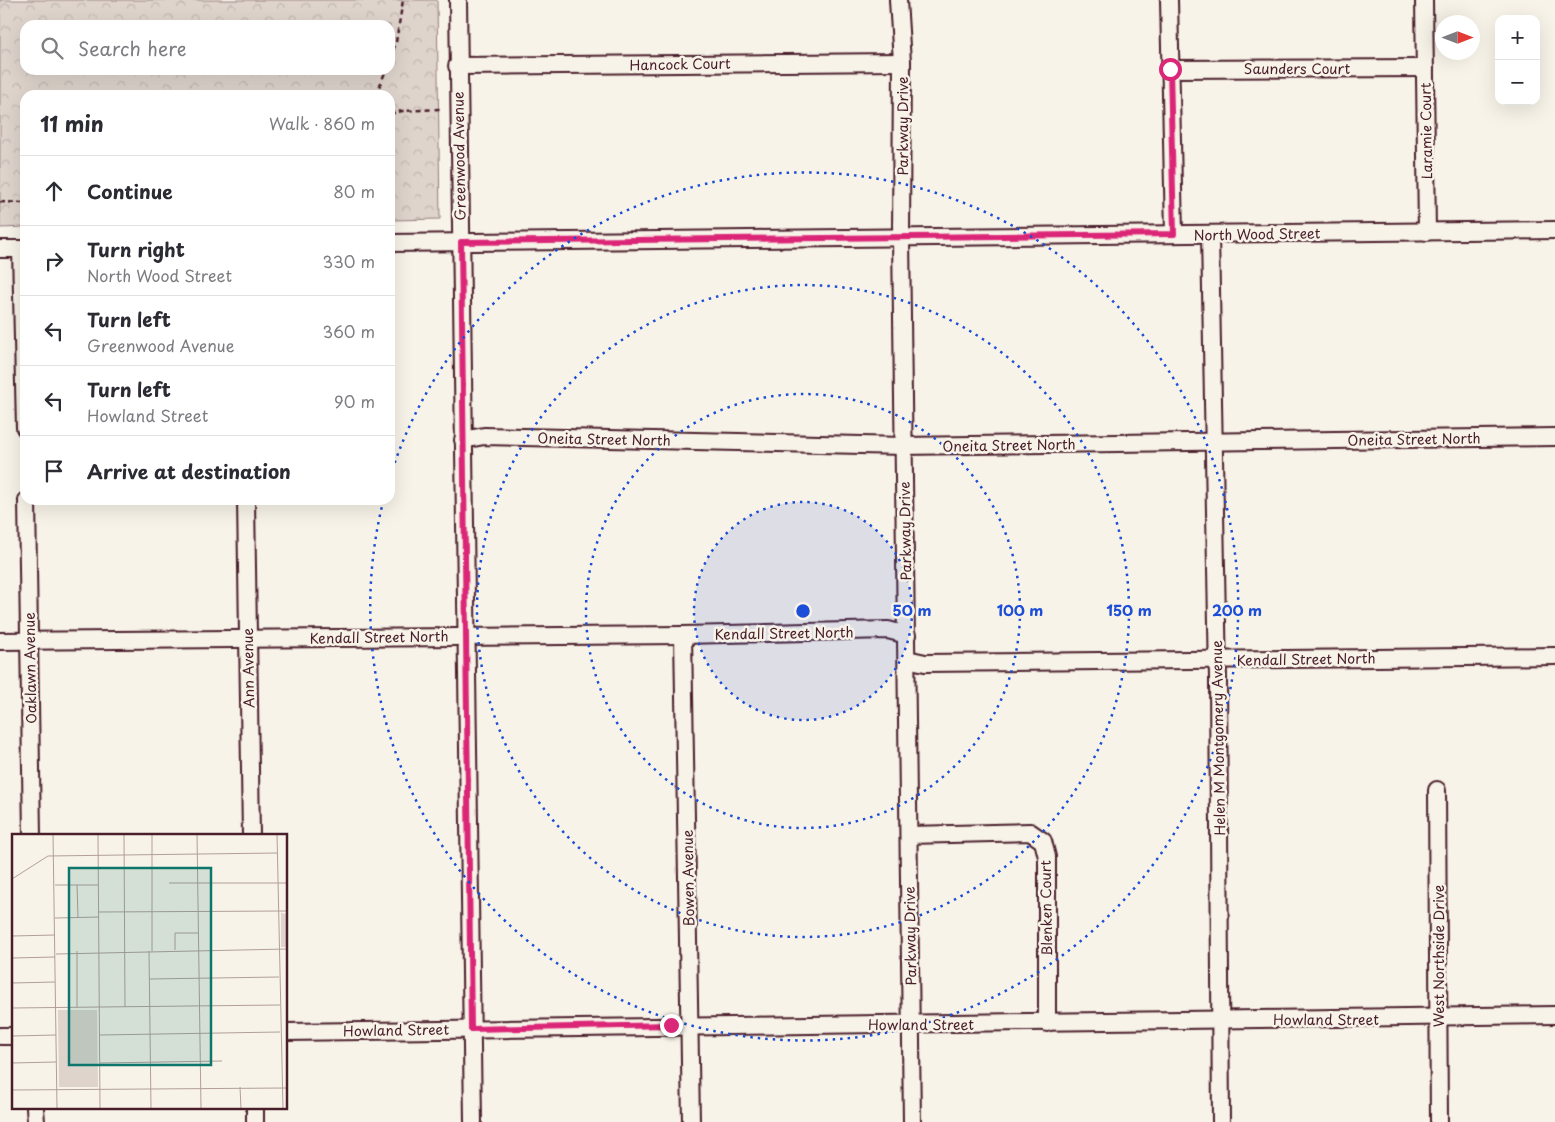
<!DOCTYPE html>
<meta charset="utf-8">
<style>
:root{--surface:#fff;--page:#f7f7f7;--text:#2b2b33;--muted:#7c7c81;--line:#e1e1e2}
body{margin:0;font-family:"Playpen Sans",sans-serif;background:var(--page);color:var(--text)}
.controls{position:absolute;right:15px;top:15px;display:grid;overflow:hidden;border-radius:10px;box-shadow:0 5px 20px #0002}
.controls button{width:45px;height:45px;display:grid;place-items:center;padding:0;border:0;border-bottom:1px solid var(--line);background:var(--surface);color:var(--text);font:25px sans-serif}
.compass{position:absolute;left:1435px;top:15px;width:45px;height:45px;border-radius:50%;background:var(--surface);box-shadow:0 5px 20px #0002;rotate:90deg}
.stop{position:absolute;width:15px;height:15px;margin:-11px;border:4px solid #db2777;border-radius:50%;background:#fff}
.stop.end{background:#db2777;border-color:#fff;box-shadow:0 1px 5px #0008}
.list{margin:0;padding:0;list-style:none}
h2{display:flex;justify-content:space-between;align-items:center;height:65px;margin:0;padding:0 20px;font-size:21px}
h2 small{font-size:16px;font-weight:400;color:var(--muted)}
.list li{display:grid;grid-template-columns:32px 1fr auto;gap:15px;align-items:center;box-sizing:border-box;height:70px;padding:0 20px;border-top:1px solid var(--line)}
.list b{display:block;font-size:19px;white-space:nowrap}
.list p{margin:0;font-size:16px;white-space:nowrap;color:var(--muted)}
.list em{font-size:16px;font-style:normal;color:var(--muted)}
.icon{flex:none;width:28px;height:28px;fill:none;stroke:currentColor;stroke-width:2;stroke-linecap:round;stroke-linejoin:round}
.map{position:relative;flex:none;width:1555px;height:1122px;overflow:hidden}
.search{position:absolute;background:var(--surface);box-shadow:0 5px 20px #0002;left:20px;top:20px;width:375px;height:55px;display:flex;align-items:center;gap:12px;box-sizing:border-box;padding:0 18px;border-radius:15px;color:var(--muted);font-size:19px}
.panel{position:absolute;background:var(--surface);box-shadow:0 5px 20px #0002;left:20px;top:90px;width:375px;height:415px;border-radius:15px}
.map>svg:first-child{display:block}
</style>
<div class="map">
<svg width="1555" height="1122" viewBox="0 0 1555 1122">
<defs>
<pattern id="park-crowns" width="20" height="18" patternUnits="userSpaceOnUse" patternTransform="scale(1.25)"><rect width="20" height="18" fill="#ded4cc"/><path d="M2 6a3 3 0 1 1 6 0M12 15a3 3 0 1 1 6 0" fill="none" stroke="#c0b6af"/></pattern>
</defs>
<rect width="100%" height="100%" fill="#f7f3e8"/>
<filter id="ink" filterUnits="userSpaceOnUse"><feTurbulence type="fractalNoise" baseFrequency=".02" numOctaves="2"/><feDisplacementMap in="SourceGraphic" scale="10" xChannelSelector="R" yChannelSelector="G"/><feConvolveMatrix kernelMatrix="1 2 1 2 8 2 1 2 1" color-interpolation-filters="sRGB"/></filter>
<g filter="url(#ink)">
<path fill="url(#park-crowns)" stroke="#947a7c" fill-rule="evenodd" d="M0 0H437L440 219 390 220V95H25V227L0 228ZM25 25H390V70H25Z"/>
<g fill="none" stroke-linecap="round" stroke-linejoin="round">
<defs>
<g id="minor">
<path d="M458 0 473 1122"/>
<path d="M898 0 902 62 901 237 912 1122"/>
<path d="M1169 0 1174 234"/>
<path d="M1424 0 1427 232"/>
<path d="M457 66 902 62"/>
<path d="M1170 69 1425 68"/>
<path d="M1210 234 1218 679 1221 1122"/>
<path d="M390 243 1555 230"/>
<path d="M0 249H25"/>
<path d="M21 249 25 428"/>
<path d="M463 440 484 436 903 446 1555 437"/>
<path d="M27 500 32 836"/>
<path d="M246 500 251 836"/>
<path d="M683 635 691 1122"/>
<path d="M0 641 683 635 888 630 907 635"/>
<path d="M907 659 925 663 1555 656"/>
<path d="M1437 790 1439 1122"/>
<path d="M909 835 1030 832 1043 841 1047 857V1023"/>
<path d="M286 1032 1555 1015"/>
<path d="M0 1036H14"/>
<path d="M35 1108 36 1122"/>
<path d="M255 1108V1122"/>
</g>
</defs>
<use href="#minor" stroke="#4a1f2b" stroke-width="20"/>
<g stroke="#4a1f2b" stroke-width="2.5" stroke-dasharray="5 4" stroke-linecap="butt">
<path d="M390 59 396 42 403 0"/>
<path d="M376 95 386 70"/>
<path d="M390 114 402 111 442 109"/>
<path d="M0 202 25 203"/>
</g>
<use href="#minor" stroke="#f7f3e8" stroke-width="16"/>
</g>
</g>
<g fill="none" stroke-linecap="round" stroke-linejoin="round" filter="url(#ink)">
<path stroke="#db2777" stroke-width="6" d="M671 1025 471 1029 461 242 1174 234 1170 69"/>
</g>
<circle cx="803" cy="611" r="109" fill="#1d4ed8" fill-opacity=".12"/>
<g fill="none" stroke="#1d4ed8" stroke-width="2.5" stroke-dasharray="2.5 5">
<circle cx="803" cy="611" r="109"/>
<circle cx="803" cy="611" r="217"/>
<circle cx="803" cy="611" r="326"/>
<path d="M390 477A434 434 0 1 1 383 502"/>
</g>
<g text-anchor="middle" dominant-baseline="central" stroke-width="5" stroke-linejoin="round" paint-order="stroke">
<g font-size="14" fill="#4a1f2b" stroke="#f7f3e8">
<text transform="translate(680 64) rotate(-1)">Hancock Court</text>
<text x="1297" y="68">Saunders Court</text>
<text transform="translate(902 126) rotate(-90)">Parkway Drive</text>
<text transform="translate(1426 131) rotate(-91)">Laramie Court</text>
<text transform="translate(459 156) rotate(-91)">Greenwood Avenue</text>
<text transform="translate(1257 234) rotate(-1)">North Wood Street</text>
<text transform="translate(604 439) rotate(1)">Oneita Street North</text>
<text transform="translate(1414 439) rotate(-1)">Oneita Street North</text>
<text transform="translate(1009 445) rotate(-1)">Oneita Street North</text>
<text transform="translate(905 531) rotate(-91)">Parkway Drive</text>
<text transform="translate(784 633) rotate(-1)">Kendall Street North</text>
<text transform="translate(379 637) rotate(-1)">Kendall Street North</text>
<text transform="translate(1306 659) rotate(-1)">Kendall Street North</text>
<text transform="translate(30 668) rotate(-91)">Oaklawn Avenue</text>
<text transform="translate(248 668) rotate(-91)">Ann Avenue</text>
<text transform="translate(1218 738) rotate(-91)">Helen M Montgomery Avenue</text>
<text transform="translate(688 878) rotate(-91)">Bowen Avenue</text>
<text transform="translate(1046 908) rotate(-91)">Blenken Court</text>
<text transform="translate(910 936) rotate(-91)">Parkway Drive</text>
<text transform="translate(1438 956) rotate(-90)">West Northside Drive</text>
<text x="1326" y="1019">Howland Street</text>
<text x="921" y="1024">Howland Street</text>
<text transform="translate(396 1030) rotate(-1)">Howland Street</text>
</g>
</g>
<g transform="translate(12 834)">
<rect width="275" height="275" fill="#f7f3e8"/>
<path d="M269 79 275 80V113H269ZM46 176H85L86 253H47Z" fill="#ded4cc"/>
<path fill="none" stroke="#b29e9c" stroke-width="1" d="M41 0 45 275M86 0 88 275M112 0 113 173M140 0V117M185 0 189 275M265 0 271 275M0 45 36 22 265 19M157 49H275M43 51H86M65 51 66 83M87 78 275 77M43 84 87 83M0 102 43 101M163 116V99H186M65 117V173M137 117 139 275M44 120 275 115M0 124 43 123M137 145 267 143M0 149 43 148M0 174 268 171M88 201 268 198M0 202 44 201M0 229 44 228M88 229 210 227M228 253 229 275M0 256 275 254"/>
<path fill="#0f766e" fill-opacity="0.15" stroke="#0f766e" stroke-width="2.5" d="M57 34H199V231H57Z"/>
<rect width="275" height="275" fill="none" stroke="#4a1f2b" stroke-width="2.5"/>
</g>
<circle cx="803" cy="611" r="8" fill="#1d4ed8" stroke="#f7f3e8" stroke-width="2.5"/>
<g font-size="15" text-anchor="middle" font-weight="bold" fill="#1d4ed8" stroke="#f7f3e8" stroke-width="5" stroke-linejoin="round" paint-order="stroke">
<text x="912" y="616">50 m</text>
<text x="1020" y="616">100 m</text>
<text x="1129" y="616">150 m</text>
<text x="1237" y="616">200 m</text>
</g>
</svg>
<div class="controls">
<button>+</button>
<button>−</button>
</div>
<svg class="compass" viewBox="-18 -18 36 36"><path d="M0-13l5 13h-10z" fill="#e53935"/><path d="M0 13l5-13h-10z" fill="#7c7c81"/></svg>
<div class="stop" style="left:1170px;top:69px"></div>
<div class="stop end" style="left:671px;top:1025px"></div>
<div class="search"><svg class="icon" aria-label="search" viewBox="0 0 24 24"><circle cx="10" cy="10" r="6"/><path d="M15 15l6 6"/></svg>Search here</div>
<section class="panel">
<h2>11 min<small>Walk · 860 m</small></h2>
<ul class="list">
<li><svg class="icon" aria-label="ahead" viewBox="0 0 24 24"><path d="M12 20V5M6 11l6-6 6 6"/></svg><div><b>Continue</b></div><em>80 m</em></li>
<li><svg class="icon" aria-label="right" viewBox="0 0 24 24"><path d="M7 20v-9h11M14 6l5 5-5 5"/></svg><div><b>Turn right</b><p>North Wood Street</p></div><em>330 m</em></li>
<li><svg class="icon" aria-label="left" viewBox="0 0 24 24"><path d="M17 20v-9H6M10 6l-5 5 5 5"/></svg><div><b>Turn left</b><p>Greenwood Avenue</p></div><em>360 m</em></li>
<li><svg class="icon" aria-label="left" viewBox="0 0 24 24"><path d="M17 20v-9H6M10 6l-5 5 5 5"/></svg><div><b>Turn left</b><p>Howland Street</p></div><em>90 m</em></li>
<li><svg class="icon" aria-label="arrive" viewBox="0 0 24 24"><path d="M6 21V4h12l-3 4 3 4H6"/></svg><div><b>Arrive at destination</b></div></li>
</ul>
</section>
</div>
